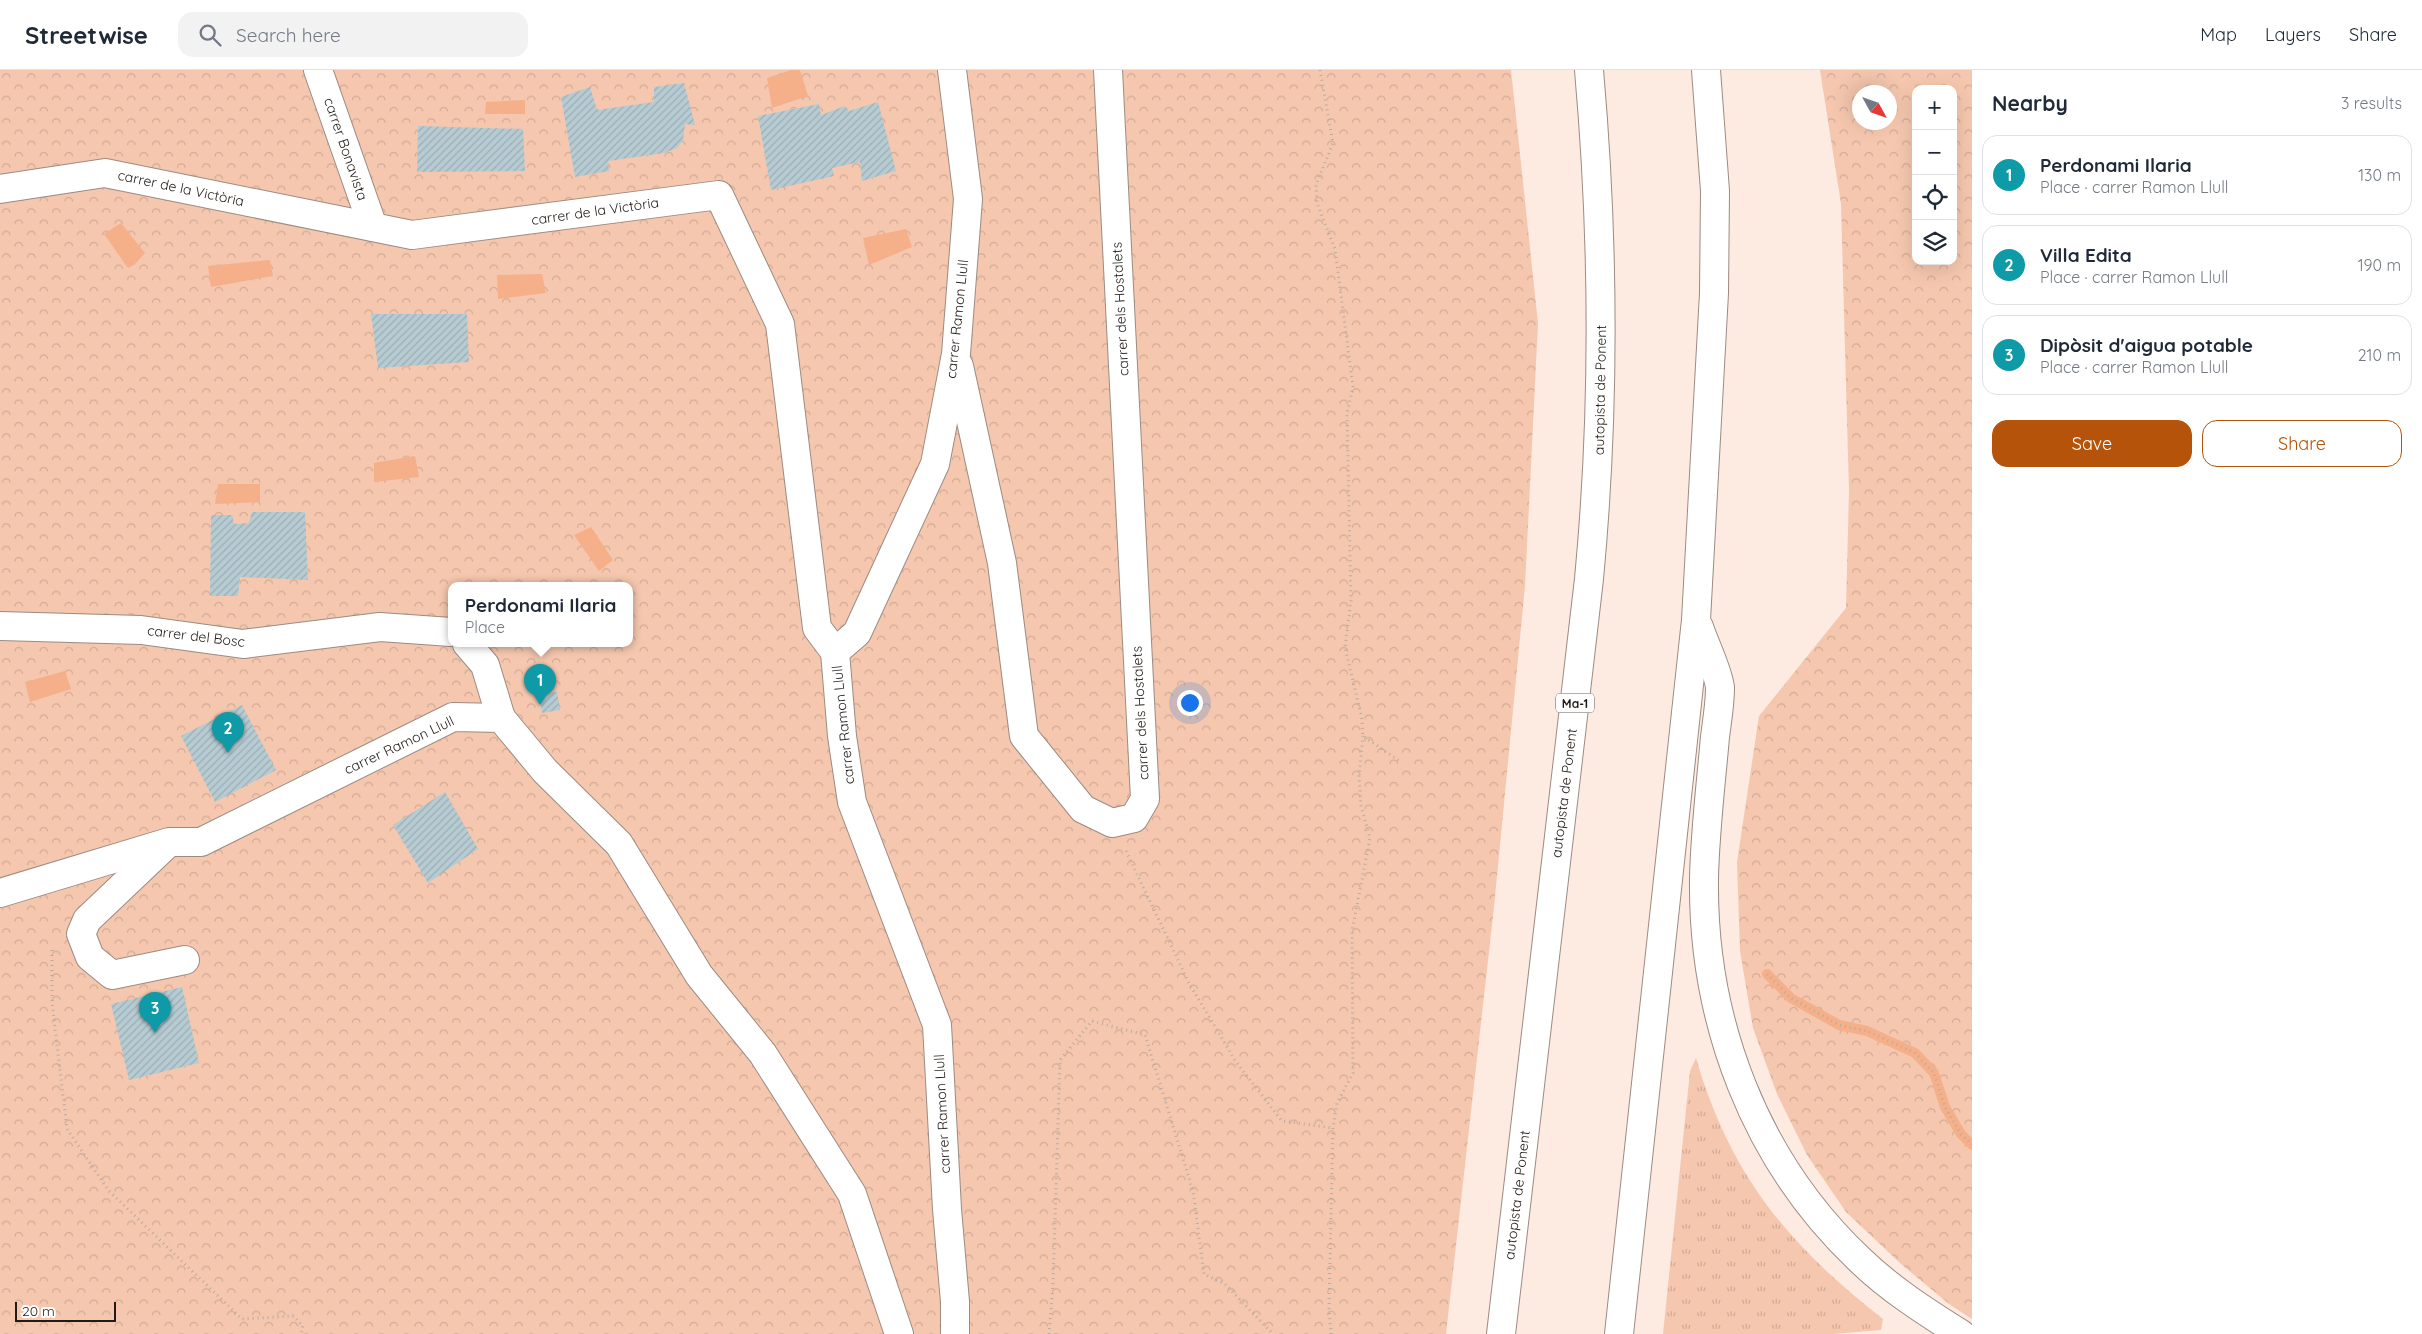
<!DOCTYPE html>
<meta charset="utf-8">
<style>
:root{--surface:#fff;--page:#f2f2f3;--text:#1f2937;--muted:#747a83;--line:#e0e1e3;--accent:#b45309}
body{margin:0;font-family:Quicksand,sans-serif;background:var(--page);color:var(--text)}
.controls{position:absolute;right:15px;top:15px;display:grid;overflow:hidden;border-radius:10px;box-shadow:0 5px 20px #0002}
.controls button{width:45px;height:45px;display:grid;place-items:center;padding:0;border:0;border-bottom:1px solid var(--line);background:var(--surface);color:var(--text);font:25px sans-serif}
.compass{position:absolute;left:1852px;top:15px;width:45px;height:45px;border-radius:50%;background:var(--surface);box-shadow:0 5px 20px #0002;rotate:130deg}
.scale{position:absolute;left:15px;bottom:12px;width:101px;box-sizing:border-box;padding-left:5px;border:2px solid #211b17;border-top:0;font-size:14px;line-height:18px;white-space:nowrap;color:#211b17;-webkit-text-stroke:4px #fff;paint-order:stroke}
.you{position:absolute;left:1189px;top:632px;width:18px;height:18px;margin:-12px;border:4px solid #fff;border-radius:50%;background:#1a73e8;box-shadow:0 0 0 8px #1a73e833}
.badge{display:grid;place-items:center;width:32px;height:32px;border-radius:50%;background:var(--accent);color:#fff;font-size:16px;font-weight:700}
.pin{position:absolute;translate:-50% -41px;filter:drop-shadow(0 1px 2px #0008)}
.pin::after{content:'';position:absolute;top:26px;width:18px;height:15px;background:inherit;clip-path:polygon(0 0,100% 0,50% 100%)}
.popup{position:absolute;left:448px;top:512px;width:185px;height:65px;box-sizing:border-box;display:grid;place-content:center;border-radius:10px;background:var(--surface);filter:drop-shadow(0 1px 4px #0005);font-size:16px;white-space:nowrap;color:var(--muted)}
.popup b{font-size:19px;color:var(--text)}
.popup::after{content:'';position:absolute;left:50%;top:100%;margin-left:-10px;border:10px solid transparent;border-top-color:var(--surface)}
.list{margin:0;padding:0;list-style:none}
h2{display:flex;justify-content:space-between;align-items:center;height:65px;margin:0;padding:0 20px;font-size:21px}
h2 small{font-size:16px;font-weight:400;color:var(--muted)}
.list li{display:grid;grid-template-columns:32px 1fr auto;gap:15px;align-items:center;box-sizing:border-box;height:80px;margin:0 10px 10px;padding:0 10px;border:1px solid var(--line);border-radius:15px}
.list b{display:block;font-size:19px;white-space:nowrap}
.list p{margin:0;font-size:16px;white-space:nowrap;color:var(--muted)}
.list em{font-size:16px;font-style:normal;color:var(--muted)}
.actions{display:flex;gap:10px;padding:15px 20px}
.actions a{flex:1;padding:11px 0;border:1px solid var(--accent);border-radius:15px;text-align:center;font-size:18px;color:var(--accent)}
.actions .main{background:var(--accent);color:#fff}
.icon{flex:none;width:28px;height:28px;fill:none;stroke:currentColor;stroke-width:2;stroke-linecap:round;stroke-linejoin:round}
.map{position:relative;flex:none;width:1972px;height:1264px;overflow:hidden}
header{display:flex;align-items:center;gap:30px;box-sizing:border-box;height:70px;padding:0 25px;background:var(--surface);border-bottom:1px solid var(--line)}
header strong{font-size:24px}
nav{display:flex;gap:28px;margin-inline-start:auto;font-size:18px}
.search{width:350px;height:45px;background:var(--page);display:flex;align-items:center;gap:12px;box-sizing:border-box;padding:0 18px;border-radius:15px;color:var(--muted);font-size:19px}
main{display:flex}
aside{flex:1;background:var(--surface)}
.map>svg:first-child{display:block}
</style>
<header>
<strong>Streetwise</strong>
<div class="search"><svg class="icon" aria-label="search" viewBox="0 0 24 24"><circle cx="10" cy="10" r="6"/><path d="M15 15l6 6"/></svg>Search here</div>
<nav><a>Map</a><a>Layers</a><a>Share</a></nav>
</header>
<main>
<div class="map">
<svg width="1972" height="1264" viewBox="0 0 1972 1264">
<defs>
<pattern id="grass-tufts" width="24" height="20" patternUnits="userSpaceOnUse" patternTransform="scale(1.25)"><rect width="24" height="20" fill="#f5c7ae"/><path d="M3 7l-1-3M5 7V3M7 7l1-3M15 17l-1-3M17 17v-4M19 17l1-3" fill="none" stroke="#d2aa95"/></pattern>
<pattern id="forest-crowns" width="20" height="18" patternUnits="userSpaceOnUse" patternTransform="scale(1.25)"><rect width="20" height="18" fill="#f5c7ae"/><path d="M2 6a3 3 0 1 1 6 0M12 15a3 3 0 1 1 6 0" fill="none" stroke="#d2aa95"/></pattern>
<pattern id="building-hatch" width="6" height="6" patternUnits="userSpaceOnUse" patternTransform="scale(1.25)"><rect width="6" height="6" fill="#b6cbd2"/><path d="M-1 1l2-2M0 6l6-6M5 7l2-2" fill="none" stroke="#9caeb4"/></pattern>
</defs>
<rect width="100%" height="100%" fill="#fdeae0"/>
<path fill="url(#grass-tufts)" d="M1696 988C1730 1105 1788 1175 1883 1249L1881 1260 1833 1264H1663L1690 1001Z"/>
<g fill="url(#forest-crowns)" fill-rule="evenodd">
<path d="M0 0H1511L1538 253 1525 516 1494 837 1446 1264H0ZM451 516H629V574H451Z"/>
<path d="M1820 0H1972V1249L1949 1234 1901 1194 1846 1142 1807 1085 1777 1024 1753 958 1740 881 1737 792 1759 646 1846 538 1849 421 1841 134ZM1916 19H1953V191H1916ZM1860 22H1890V52H1860Z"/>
</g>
<g fill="#f5b08a">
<path d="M791 0H800L808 26 772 38 767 8Z"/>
<path d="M525 30V44H485L486 32Z"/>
<path d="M121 153 145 183 134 195 128 198 104 164Z"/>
<path d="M906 159 912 177 869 195 863 168Z"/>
<path d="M270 190 273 206 211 217 208 196Z"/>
<path d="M542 204 546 223 498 229 497 205Z"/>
<path d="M415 386 419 407 374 412V393Z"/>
<path d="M218 414H260V432L215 434Z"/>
<path d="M591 457 613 490 599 501 574 465Z"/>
<path d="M65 601 71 619 30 632 25 612Z"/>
</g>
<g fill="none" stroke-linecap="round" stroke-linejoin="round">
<path stroke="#f5b08a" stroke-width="10" d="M1767 904 1791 928 1839 955 1867 961 1915 983 1934 1003 1945 1037 1961 1064 1972 1075"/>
</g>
<g fill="url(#building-hatch)">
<path d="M684 13 695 55 685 54 683 70 677 78 664 83 608 91 609 101 575 107 561 27 590 17 597 40 654 32V17Z"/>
<path d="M878 32 896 101 862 111 860 92 832 98 834 106 771 120 758 46 819 34 821 45 845 36 849 41Z"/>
<path d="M418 56 523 59 525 101 417 102Z"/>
<path d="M371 244H467L469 292 378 298Z"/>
<path d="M252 442H305L308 510 240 507 238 526H210L211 445H232L234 454 249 453Z"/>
<path d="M557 622 560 640 542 643 539 624Z"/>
<path d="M242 635 276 700 215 732 181 666Z"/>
<path d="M445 722 478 779 428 813 393 755Z"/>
<path d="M182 917 199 993 129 1010 111 934Z"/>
</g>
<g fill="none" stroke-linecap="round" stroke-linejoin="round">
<defs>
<g id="minor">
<path d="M318 0 373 157"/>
<path d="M952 0 968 129 956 284 935 394 857 563 835 582 842 666 852 732 937 955 947 1139 955 1232V1264"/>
<path d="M0 119 105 103 412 165 719 125 780 254 817 558 835 582"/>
<path d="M959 296 1002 493 1024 666 1083 739 1112 753 1134 748 1145 729 1108 0"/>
<path d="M0 556 141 560 243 574 380 557 451 562"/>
<path d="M467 574 485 595 501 648"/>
<path d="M166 775 87 850 81 864 90 887 112 905 185 890"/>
<path d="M0 823 169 772H201L453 647 501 648 545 701 619 774 699 905 763 984 852 1124 899 1264"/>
</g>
<g id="highway">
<path d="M1699 557C1704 573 1719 603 1720 618 1720 634 1717 651 1715 667 1711 713 1705 761 1704 808 1702 951 1755 1091 1860 1190 1890 1219 1926 1242 1961 1264"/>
<path d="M1501 1264 1589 509C1605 340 1604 170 1589 0"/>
<path d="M1619 1264 1696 550 1714 223 1715 121 1706 0"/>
</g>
</defs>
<use href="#minor" stroke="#9c8b82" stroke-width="30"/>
<use href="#highway" stroke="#9c8b82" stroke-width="30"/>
<g stroke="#b9aaa2" stroke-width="3" stroke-dasharray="1 4" stroke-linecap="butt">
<path d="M1320 0 1333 73 1316 115 1317 133 1335 179 1353 317 1347 343 1351 531 1345 577 1362 649 1363 666 1401 692"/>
<path d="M1126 781 1189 913 1236 992 1282 1051 1333 1058"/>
<path d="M52 880V932L67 1059 109 1121 242 1249 293 1246 303 1256 301 1264"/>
<path d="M1767 904 1791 928 1839 955 1867 961 1915 983 1934 1003 1945 1037 1961 1064 1972 1075"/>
<path d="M1049 1264 1053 1214 1060 990 1092 951 1145 965 1193 1121 1204 1204 1225 1214 1273 1264"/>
<path d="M1331 1264 1329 1238 1333 1058 1337 1033 1353 1003 1352 861 1370 768 1361 736 1359 706 1363 666"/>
</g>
<use href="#minor" stroke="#fff" stroke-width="28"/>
<use href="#highway" stroke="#fff" stroke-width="28"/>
</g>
<g text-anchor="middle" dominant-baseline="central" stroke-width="4" stroke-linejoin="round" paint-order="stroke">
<rect fill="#fff" stroke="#645f5d" stroke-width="1" x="1556" y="623.5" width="38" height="19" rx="4"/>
<g font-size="12" font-weight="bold" fill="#211b17">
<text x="1575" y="633">Ma-1</text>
</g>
<g font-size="14" fill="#211b17" stroke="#fff">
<text transform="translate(346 79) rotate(71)">carrer Bonavista</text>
<text transform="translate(181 118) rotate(12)">carrer de la Victòria</text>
<text transform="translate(595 141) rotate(-8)">carrer de la Victòria</text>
<text transform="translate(1120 239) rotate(-93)">carrer dels Hostalets</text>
<text transform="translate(957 249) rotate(-84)">carrer Ramon Llull</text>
<text transform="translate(1600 320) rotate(-89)">autopista de Ponent</text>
<text transform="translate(196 566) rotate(7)">carrer del Bosc</text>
<text transform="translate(1140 643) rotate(-93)">carrer dels Hostalets</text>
<text transform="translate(843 655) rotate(-96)">carrer Ramon Llull</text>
<text transform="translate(399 675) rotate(-25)">carrer Ramon Llull</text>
<text transform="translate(1564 723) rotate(-83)">autopista de Ponent</text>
<text transform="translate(942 1044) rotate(-93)">carrer Ramon Llull</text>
<text transform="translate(1517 1125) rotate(-83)">autopista de Ponent</text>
</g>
</g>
</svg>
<div class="controls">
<button>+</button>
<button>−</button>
<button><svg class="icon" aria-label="locate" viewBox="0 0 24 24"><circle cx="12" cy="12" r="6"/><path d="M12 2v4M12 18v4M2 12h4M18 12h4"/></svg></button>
<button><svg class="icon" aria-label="layers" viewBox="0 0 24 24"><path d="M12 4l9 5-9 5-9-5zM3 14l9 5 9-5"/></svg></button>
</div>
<svg class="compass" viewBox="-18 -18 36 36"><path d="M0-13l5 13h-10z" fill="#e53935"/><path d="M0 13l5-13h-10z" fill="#747a83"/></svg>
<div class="scale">20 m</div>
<div class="you"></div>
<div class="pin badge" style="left:540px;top:635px;background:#0f9aa8">1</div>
<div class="popup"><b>Perdonami Ilaria</b>Place</div>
<div class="pin badge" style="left:228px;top:683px;background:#0f9aa8">2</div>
<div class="pin badge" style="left:155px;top:963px;background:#0f9aa8">3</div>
</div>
<aside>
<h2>Nearby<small>3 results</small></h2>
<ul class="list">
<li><span class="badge" style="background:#0f9aa8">1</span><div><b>Perdonami Ilaria</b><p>Place · carrer Ramon Llull</p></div><em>130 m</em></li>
<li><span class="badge" style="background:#0f9aa8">2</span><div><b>Villa Edita</b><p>Place · carrer Ramon Llull</p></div><em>190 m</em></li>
<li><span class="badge" style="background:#0f9aa8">3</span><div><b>Dipòsit d'aigua potable</b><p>Place · carrer Ramon Llull</p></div><em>210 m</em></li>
</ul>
<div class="actions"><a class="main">Save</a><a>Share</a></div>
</aside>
</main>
